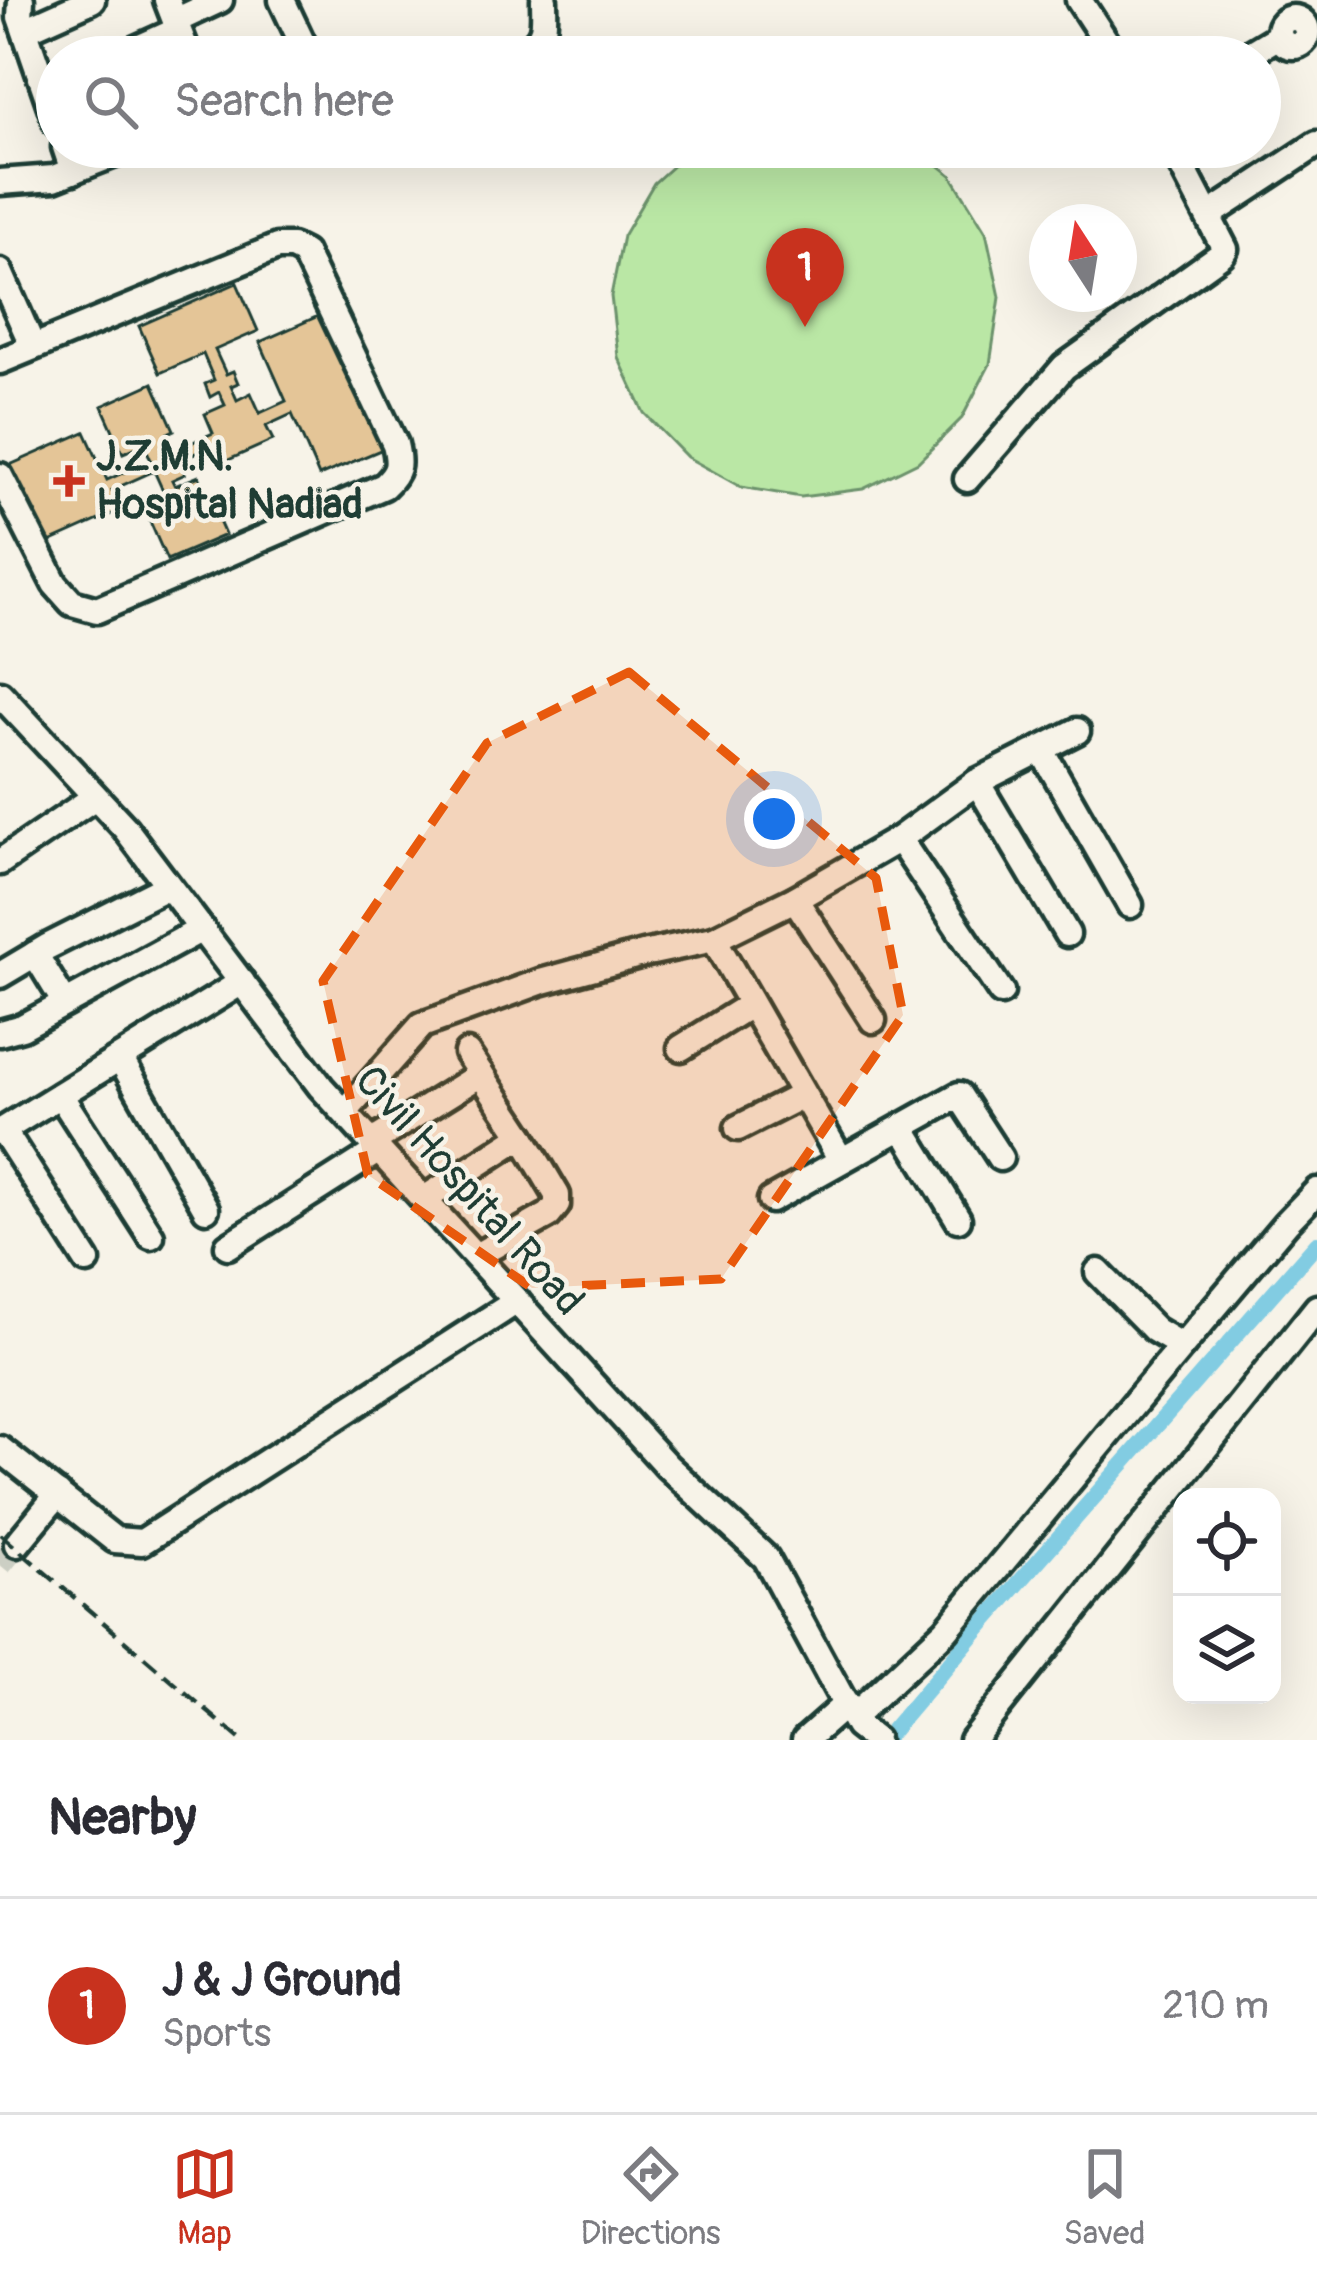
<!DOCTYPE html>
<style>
:root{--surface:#fff;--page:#f7f7f7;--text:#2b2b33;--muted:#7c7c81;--line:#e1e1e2;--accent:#c8321e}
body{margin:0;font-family:Pangolin,sans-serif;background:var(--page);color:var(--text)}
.controls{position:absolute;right:36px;bottom:36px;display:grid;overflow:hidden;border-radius:24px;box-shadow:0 12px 48px #0002}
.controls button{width:108px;height:108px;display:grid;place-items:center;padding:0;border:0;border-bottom:3px solid var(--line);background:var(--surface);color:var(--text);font:60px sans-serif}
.compass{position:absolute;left:1029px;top:204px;width:108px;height:108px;border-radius:50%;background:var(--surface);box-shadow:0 12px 48px #0002;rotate:348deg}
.you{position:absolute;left:774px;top:819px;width:42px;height:42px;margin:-30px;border:9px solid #fff;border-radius:50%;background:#1a73e8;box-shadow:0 0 0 18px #1a73e833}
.badge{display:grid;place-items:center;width:78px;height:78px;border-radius:50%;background:var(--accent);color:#fff;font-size:39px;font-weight:700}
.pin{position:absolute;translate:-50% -99px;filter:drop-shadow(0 3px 6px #0008)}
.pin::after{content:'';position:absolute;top:63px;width:42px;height:36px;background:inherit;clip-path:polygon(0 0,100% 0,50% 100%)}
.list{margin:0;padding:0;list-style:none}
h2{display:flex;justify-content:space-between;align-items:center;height:156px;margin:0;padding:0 48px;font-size:51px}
h2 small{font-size:39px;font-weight:400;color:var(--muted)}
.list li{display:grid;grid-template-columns:78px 1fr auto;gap:36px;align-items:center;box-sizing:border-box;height:216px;padding:0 48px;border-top:3px solid var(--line)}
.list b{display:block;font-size:45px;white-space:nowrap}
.list p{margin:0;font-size:39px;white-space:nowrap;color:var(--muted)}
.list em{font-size:39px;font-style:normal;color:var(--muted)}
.icon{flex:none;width:66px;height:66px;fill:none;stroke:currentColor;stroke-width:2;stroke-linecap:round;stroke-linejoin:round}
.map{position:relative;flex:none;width:1317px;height:1740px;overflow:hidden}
.search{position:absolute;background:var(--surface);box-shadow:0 12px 48px #0002;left:36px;right:36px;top:36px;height:132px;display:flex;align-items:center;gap:30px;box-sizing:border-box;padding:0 42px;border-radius:66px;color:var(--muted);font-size:45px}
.sheet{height:372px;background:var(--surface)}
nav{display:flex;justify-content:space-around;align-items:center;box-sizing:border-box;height:168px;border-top:3px solid var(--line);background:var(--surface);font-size:33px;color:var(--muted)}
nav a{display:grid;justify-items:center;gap:6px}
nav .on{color:var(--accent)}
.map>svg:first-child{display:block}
</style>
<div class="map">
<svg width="1317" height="1740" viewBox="0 0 1317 1740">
<rect width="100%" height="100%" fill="#f7f3e8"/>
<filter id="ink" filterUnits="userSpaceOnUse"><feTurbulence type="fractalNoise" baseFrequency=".00833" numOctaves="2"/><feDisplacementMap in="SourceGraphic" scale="24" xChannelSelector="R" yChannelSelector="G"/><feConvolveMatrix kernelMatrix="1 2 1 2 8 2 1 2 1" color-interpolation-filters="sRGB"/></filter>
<g filter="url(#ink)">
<path fill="#bae7a5" stroke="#6c926c" stroke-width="3" d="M694 147H916L951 175 986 232 1000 297 990 364 962 418 918 462 863 489 801 497 741 487 687 457 644 413 618 357 611 296 623 236 654 183Z"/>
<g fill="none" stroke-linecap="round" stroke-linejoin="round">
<path stroke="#82cce2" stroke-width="16" d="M884 1740 973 1635 1317 1243"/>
</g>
<path fill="#e4c597" stroke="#1f3d34" stroke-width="3" d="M237 283 258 331 215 350 226 374 233 371 238 383 231 386 237 400 251 393 260 413 286 401 260 342 323 314 383 449 319 476 292 414 266 426 273 440 226 461 218 443 179 460 185 474 172 480 175 486 199 476 225 535 167 560 141 501 163 491 154 471 112 490 121 510 45 544 10 465 85 432 107 480 151 460 144 444 123 453 102 406 153 383 174 430 168 433 175 450 213 433 205 414 225 405 219 392 210 397 205 384 214 380 203 354 160 373 139 326Z"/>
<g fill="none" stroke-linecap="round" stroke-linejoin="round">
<path stroke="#cccfc4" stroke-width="24" stroke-dasharray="24 12" stroke-linecap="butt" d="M0 1565 17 1544"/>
<defs>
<g id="minor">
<path d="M21 0 20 17 57 124"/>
<path d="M167 0 189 57"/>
<path d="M282 0 309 57"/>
<path d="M1079 0 1116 57"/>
<circle cx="1293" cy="32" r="14"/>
<path d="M175 21 220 0"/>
<path d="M25 30 92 0"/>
<path d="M118 57 178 30"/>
<path d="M475 57C496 55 537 56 543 29 545 21 544 9 544 0"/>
<path d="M1244 57 1279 36"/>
<path d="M65 147 73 171"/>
<path d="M0 182 54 178 133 147"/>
<path d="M1209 215 1317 144"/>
<path d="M0 272 33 347"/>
<path d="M0 361 277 247H292L304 253 395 444C400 465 399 472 384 486L97 610 72 603 55 584 0 476"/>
<path d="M967 479 1064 367 1222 254 1225 249 1172 147"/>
<path d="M0 694 125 828 321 1087 667 1466 766 1558 857 1726 875 1740"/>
<path d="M1041 749 1130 905"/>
<path d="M977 782 1067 934"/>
<path d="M899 839 1001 992"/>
<path d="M0 862 95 797"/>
<path d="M795 899 873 1020"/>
<path d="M714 939 841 1160"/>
<path d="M35 954 65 1003"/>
<path d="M0 975 47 947 168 886"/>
<path d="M0 1033 22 1027 202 929"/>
<path d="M681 1048 750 1005"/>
<path d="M467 1053 522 1136 557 1195V1205L549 1215 476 1256"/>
<path d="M120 1058 206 1209"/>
<path d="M60 1095 151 1236"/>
<path d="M345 1112 422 1025 540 982 643 954 714 939 795 899 899 839 977 782 1077 731"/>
<path d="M902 1127 958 1219"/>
<path d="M738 1128 803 1095"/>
<path d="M3 1130 87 1261"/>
<path d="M0 1132 242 982"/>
<path d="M372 1142 481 1074"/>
<path d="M424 1199 522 1136"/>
<path d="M771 1200 959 1095 1000 1158"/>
<path d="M228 1246 379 1150"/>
<path d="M1098 1272 1155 1330 1182 1346"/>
<path d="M0 1449 115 1540 142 1542 517 1301"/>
<path d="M17 1544 58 1494"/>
<path d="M853 1717 946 1630 1182 1346 1286 1223 1317 1191"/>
<path d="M805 1740 846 1704"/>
<path d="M972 1740 1317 1308"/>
</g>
</defs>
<use href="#minor" stroke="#1f3d34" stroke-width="33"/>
<use href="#minor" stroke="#f7f3e8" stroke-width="24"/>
<path stroke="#1f3d34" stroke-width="4.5" stroke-dasharray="18 9" stroke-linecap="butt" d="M0 1534 241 1740"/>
</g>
</g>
<path fill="#e8590c" fill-opacity="0.2" stroke="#e8590c" stroke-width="9" stroke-dasharray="24 15" stroke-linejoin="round" d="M629 672 876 878 903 1015 721 1279 532 1288 368 1175 323 981 487 743Z"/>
<path fill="#c8321e" stroke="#f7f3e8" stroke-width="4.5" d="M63 463h12v12h12v12h-12v12h-12v-12h-12v-12h12z"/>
<g text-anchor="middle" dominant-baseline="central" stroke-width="9" stroke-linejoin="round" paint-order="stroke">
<g font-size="42" font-weight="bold" fill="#1f3d34" stroke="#f7f3e8" text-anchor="start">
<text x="96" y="457">J.Z.M.N.<tspan x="96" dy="48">Hospital Nadiad</tspan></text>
</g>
<g font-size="42" fill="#1f3d34" stroke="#f7f3e8">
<text transform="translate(469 1191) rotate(48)">Civil Hospital Road</text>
</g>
</g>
</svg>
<div class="controls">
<button><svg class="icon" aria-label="locate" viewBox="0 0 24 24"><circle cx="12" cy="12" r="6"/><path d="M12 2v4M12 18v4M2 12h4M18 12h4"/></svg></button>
<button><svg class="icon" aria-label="layers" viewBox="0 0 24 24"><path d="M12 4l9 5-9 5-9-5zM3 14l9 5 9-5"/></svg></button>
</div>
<svg class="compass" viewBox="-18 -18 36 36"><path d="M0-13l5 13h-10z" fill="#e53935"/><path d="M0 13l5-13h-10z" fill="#7c7c81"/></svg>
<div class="you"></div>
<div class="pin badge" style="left:805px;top:327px">1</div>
<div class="search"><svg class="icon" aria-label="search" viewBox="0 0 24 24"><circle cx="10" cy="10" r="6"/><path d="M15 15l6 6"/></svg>Search here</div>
</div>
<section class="sheet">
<h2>Nearby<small></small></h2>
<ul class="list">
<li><span class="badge">1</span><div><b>J &amp; J Ground</b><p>Sports</p></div><em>210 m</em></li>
</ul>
</section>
<nav>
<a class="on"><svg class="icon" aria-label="map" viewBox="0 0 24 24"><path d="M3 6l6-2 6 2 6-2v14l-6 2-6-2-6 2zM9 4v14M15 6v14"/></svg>Map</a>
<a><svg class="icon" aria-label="directions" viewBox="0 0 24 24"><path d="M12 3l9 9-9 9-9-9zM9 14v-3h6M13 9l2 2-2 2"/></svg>Directions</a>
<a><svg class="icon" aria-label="saved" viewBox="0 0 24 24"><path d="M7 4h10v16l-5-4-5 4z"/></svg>Saved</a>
</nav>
